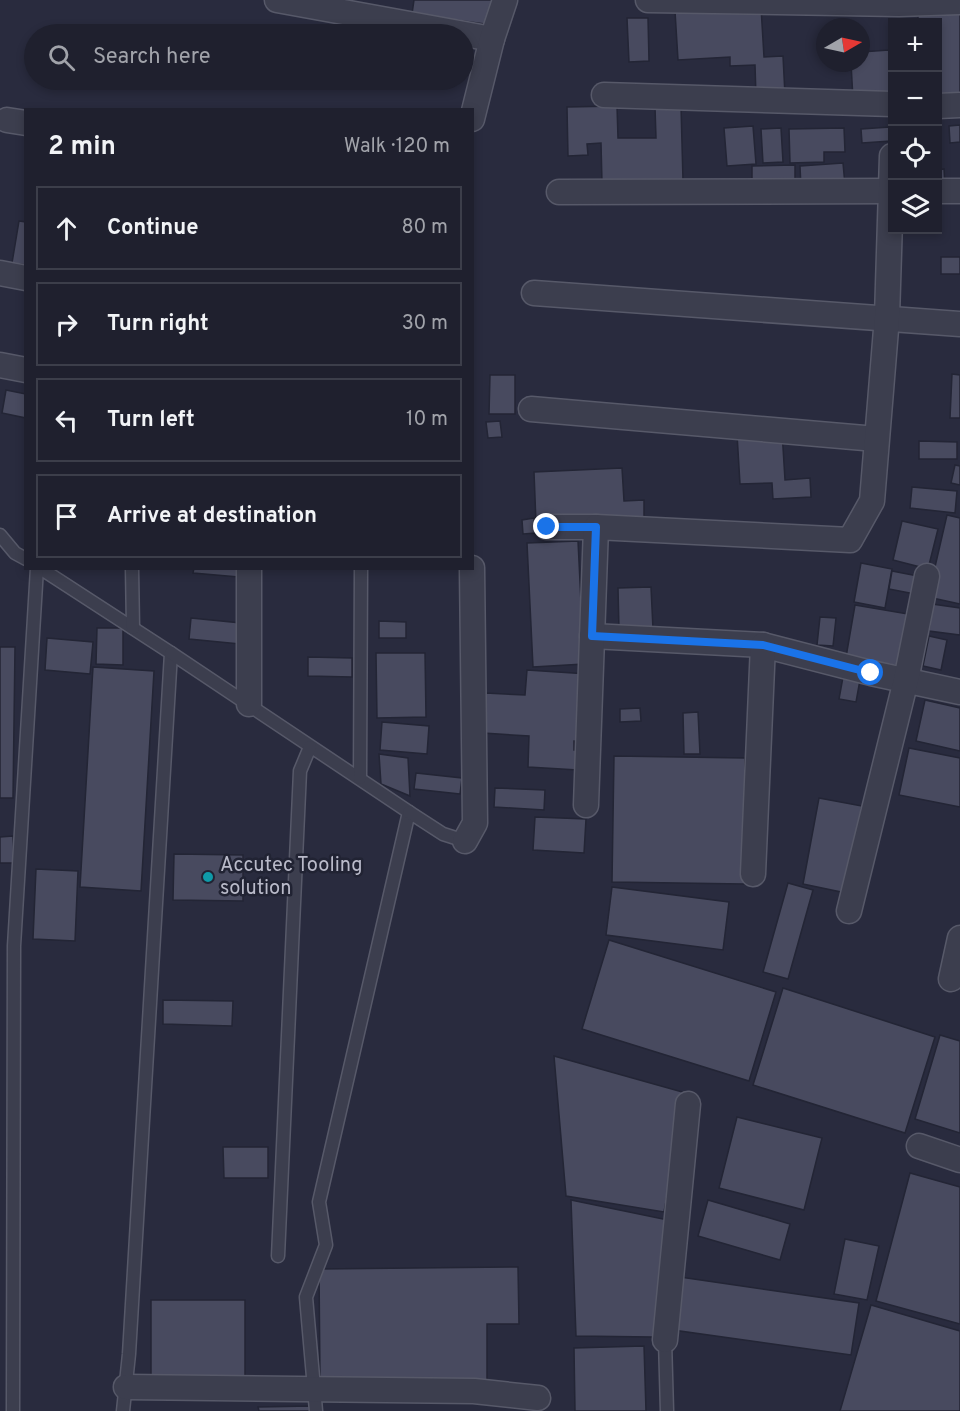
<!DOCTYPE html>
<meta charset="utf-8">
<style>
:root{--surface:#1f202e;--page:#2c2d3a;--text:#f1f3f6;--muted:#a1a3aa;--line:#3c3e4a}
body{margin:0;font-family:Overpass,sans-serif;background:var(--page);color:var(--text)}
.controls{position:absolute;right:18px;top:18px;display:grid;overflow:hidden;border-radius:0px;box-shadow:0 3px 9px #0003}
.controls button{width:54px;height:54px;display:grid;place-items:center;padding:0;border:0;border-bottom:2px solid var(--line);background:var(--surface);color:var(--text);font:30px sans-serif}
.compass{position:absolute;left:816px;top:18px;width:54px;height:54px;border-radius:50%;background:var(--surface);box-shadow:0 3px 9px #0003;rotate:81deg}
.stop{position:absolute;width:18px;height:18px;margin:-14px;border:4px solid #1a73e8;border-radius:50%;background:#fff}
.stop.end{background:#1a73e8;border-color:#fff;box-shadow:0 2px 6px #0008}
.list{margin:0;padding:0;list-style:none}
h2{display:flex;justify-content:space-between;align-items:center;height:78px;margin:0;padding:0 24px;font-size:26px}
h2 small{font-size:20px;font-weight:400;color:var(--muted)}
.list li{display:grid;grid-template-columns:39px 1fr auto;gap:18px;align-items:center;box-sizing:border-box;height:84px;margin:0 12px 12px;padding:0 12px;border:2px solid var(--line);border-radius:0px}
.list b{display:block;font-size:22px;white-space:nowrap}
.list em{font-size:20px;font-style:normal;color:var(--muted)}
.icon{flex:none;width:33px;height:33px;fill:none;stroke:currentColor;stroke-width:2;stroke-linecap:round;stroke-linejoin:round}
.map{position:relative;flex:none;width:960px;height:1411px;overflow:hidden}
.search{position:absolute;background:var(--surface);box-shadow:0 3px 9px #0003;left:24px;top:24px;width:450px;height:66px;display:flex;align-items:center;gap:15px;box-sizing:border-box;padding:0 21px;border-radius:33px;color:var(--muted);font-size:22px}
.panel{position:absolute;background:var(--surface);box-shadow:0 3px 9px #0003;left:24px;top:108px;width:450px;height:462px;border-radius:0px}
.map>svg:first-child{display:block}
</style>
<div class="map">
<svg width="960" height="1411" viewBox="0 0 960 1411">
<rect width="100%" height="100%" fill="#292b3e"/>
<g fill="#484a5f" stroke="#232535" stroke-width="1.5">
<path d="M414 0H495L492 25 412 14Z"/>
<path d="M761 7 764 57 783 56 785 95 756 96 755 65 730 66V57L678 60 675 11Z"/>
<path d="M918 9H960V99L938 98V22H918Z"/>
<path d="M627 18H648L649 61 629 62Z"/>
<path d="M889 50 892 97 853 99 851 63H861V52Z"/>
<path d="M617 106 618 138H656L655 107 681 106 683 181 602 183 601 143 587 144 588 155 568 156 567 107Z"/>
<path d="M960 125V142L950 143 949 126Z"/>
<path d="M753 126 756 164 727 166 724 128Z"/>
<path d="M890 127 891 141 862 143 861 129Z"/>
<path d="M781 128 783 162 763 163 761 129Z"/>
<path d="M844 128 845 152H824V162L790 163 789 129Z"/>
<path d="M843 163 845 185 801 188 800 166Z"/>
<path d="M795 165V188L752 189V166Z"/>
<path d="M944 169 945 186 938 187V170Z"/>
<path d="M19 221 26 222V265L12 263Z"/>
<rect x="941" y="257" width="19" height="17"/>
<path d="M952 374 960 375V418H950Z"/>
<path d="M490 375H515V414H489Z"/>
<path d="M6 390 26 394V418L2 413Z"/>
<path d="M500 421 502 437 488 438 486 422Z"/>
<path d="M782 431 785 480 810 478 811 497 773 499 772 483 740 484 737 434Z"/>
<path d="M919 441 957 442V459H919Z"/>
<path d="M955 465 960 466V485L951 483Z"/>
<path d="M622 468 624 501 644 500V519L536 523 534 472Z"/>
<path d="M912 487 957 491 955 513 910 508Z"/>
<path d="M947 515 960 518V604L928 597Z"/>
<path d="M534 518 536 533 523 534 522 520Z"/>
<path d="M902 521 938 529 928 569 893 560Z"/>
<path d="M578 541 584 664 533 667 527 543Z"/>
<path d="M861 563 892 569 885 608 854 602Z"/>
<path d="M194 568H240L239 577 193 573Z"/>
<path d="M892 571 923 577 920 595 889 589Z"/>
<path d="M651 587 653 629 619 630 618 588Z"/>
<path d="M932 604 960 608V635L929 631Z"/>
<path d="M855 605 914 615 905 667 846 657Z"/>
<path d="M820 617 836 618 833 646 817 645Z"/>
<path d="M191 618 241 623 240 644 189 639Z"/>
<path d="M379 621 406 622V638H379Z"/>
<path d="M97 628H123V665L96 664Z"/>
<path d="M929 636 947 640 941 670 923 666Z"/>
<path d="M47 638 93 642 90 674 45 670Z"/>
<path d="M0 647H15L13 798H0Z"/>
<path d="M376 653H425L426 717 377 718Z"/>
<path d="M308 657 352 658V677L308 676Z"/>
<path d="M93 667 154 671 141 891 80 887Z"/>
<path d="M527 670 588 674 584 742 574 741V750H579L578 770 528 767 529 736 483 733 485 693 525 695Z"/>
<path d="M843 677 860 680 856 702 839 699Z"/>
<path d="M925 700 960 708V751L916 741Z"/>
<path d="M640 708 641 721 620 722V709Z"/>
<path d="M698 712 700 754H684L683 713Z"/>
<path d="M382 722 429 726 427 754 380 750Z"/>
<path d="M909 748 960 758V807L899 795Z"/>
<path d="M379 754 408 758 410 796 381 784Z"/>
<path d="M614 756 745 758 744 884 612 882Z"/>
<path d="M416 773 462 778 460 794 414 789Z"/>
<path d="M495 788 545 790 544 810 494 807Z"/>
<path d="M819 798 862 806 846 893 803 884Z"/>
<path d="M535 817 586 819 584 853 533 850Z"/>
<path d="M13 836 14 863H0V837Z"/>
<path d="M174 854 243 855V901L173 900Z"/>
<path d="M36 869 78 871 75 941 33 939Z"/>
<path d="M788 883 813 890 788 979 763 972Z"/>
<path d="M612 887 729 902 723 950 606 935Z"/>
<path d="M609 940 776 992 749 1081 582 1029Z"/>
<path d="M783 988 935 1037 905 1133 753 1085Z"/>
<path d="M163 1000 233 1001 232 1026 163 1024Z"/>
<path d="M940 1035 960 1041V1133L915 1119Z"/>
<path d="M554 1056 686 1093 664 1212 566 1196Z"/>
<path d="M737 1117 822 1138 804 1210 719 1188Z"/>
<path d="M223 1147H268V1178H224Z"/>
<path d="M910 1173 960 1187V1324L876 1301Z"/>
<path d="M571 1200 668 1220 653 1337 576 1336Z"/>
<path d="M708 1200 790 1224 780 1260 698 1236Z"/>
<path d="M845 1239 879 1246 867 1300 834 1294Z"/>
<path d="M518 1267 519 1324H487V1380L320 1381 319 1269Z"/>
<path d="M680 1277 859 1303 851 1355 673 1330Z"/>
<path d="M151 1300H245V1381L151 1382Z"/>
<path d="M871 1305 960 1331V1411H840Z"/>
<path d="M644 1346 646 1411H575L574 1348Z"/>
<path d="M311 1406V1411H259L258 1407Z"/>
</g>
<g fill="none" stroke-linecap="round" stroke-linejoin="round">
<defs>
<g id="service">
<path d="M0 535 15 553 26 559"/>
<path d="M40 568 171 653 129 1354 123 1411"/>
<path d="M132 568 133 628"/>
<path d="M171 653 409 812 319 1202 326 1245 306 1297 316 1411"/>
<path d="M360 778 361 568"/>
<path d="M409 812 443 834 465 841"/>
<path d="M278 1256 300 771 310 747"/>
<path d="M665 1340 667 1411"/>
<path d="M13 1411 14 946 37 568"/>
</g>
<g id="minor">
<path d="M277 0 492 39"/>
<path d="M648 0 899 4 960 2"/>
<path d="M604 95 892 104"/>
<path d="M938 106 960 105"/>
<path d="M472 119 492 39 505 0"/>
<path d="M7 120 26 123"/>
<path d="M938 191H960"/>
<path d="M559 192 892 191"/>
<path d="M0 273 26 278"/>
<path d="M534 293 960 324"/>
<path d="M0 365 26 370"/>
<path d="M531 409 876 439"/>
<path d="M547 527H596"/>
<path d="M592 636 763 645 871 673 960 692"/>
<path d="M249 704V568"/>
<path d="M586 805 596 527 850 540 872 501 887 317 892 156"/>
<path d="M465 841 475 823 472 568"/>
<path d="M753 874 763 645"/>
<path d="M849 911 906 680 927 576"/>
<path d="M951 979 960 938"/>
<path d="M919 1146 960 1160"/>
<path d="M665 1340 688 1104"/>
<path d="M126 1387 474 1391 538 1398"/>
</g>
</defs>
<use href="#service" stroke="#575969" stroke-width="15"/>
<use href="#minor" stroke="#575969" stroke-width="27"/>
<use href="#service" stroke="#3c3e4e" stroke-width="12"/>
<use href="#minor" stroke="#3c3e4e" stroke-width="24"/>
</g>
<g fill="none" stroke-linecap="round" stroke-linejoin="round">
<path stroke="#1a73e8" stroke-width="8" d="M547 527H596L592 636 763 645 871 673"/>
</g>
<circle fill="#0f9aa8" stroke="#212333" stroke-width="2" cx="208" cy="877" r="6"/>
<g text-anchor="middle" dominant-baseline="central" stroke-width="5" stroke-linejoin="round" paint-order="stroke">
<g font-size="20" fill="#b9bac9" stroke="#212333" text-anchor="start">
<text x="220" y="866">Accutec Tooling<tspan x="220" dy="23">solution</tspan></text>
</g>
</g>
</svg>
<div class="controls">
<button>+</button>
<button>−</button>
<button><svg class="icon" aria-label="locate" viewBox="0 0 24 24"><circle cx="12" cy="12" r="6"/><path d="M12 2v4M12 18v4M2 12h4M18 12h4"/></svg></button>
<button><svg class="icon" aria-label="layers" viewBox="0 0 24 24"><path d="M12 4l9 5-9 5-9-5zM3 14l9 5 9-5"/></svg></button>
</div>
<svg class="compass" viewBox="-18 -18 36 36"><path d="M0-13l5 13h-10z" fill="#e53935"/><path d="M0 13l5-13h-10z" fill="#a1a3aa"/></svg>
<div class="stop" style="left:871px;top:673px"></div>
<div class="stop end" style="left:547px;top:527px"></div>
<div class="search"><svg class="icon" aria-label="search" viewBox="0 0 24 24"><circle cx="10" cy="10" r="6"/><path d="M15 15l6 6"/></svg>Search here</div>
<section class="panel">
<h2>2 min<small>Walk · 120 m</small></h2>
<ul class="list">
<li><svg class="icon" aria-label="ahead" viewBox="0 0 24 24"><path d="M12 20V5M6 11l6-6 6 6"/></svg><div><b>Continue</b></div><em>80 m</em></li>
<li><svg class="icon" aria-label="right" viewBox="0 0 24 24"><path d="M7 20v-9h11M14 6l5 5-5 5"/></svg><div><b>Turn right</b></div><em>30 m</em></li>
<li><svg class="icon" aria-label="left" viewBox="0 0 24 24"><path d="M17 20v-9H6M10 6l-5 5 5 5"/></svg><div><b>Turn left</b></div><em>10 m</em></li>
<li><svg class="icon" aria-label="arrive" viewBox="0 0 24 24"><path d="M6 21V4h12l-3 4 3 4H6"/></svg><div><b>Arrive at destination</b></div></li>
</ul>
</section>
</div>
